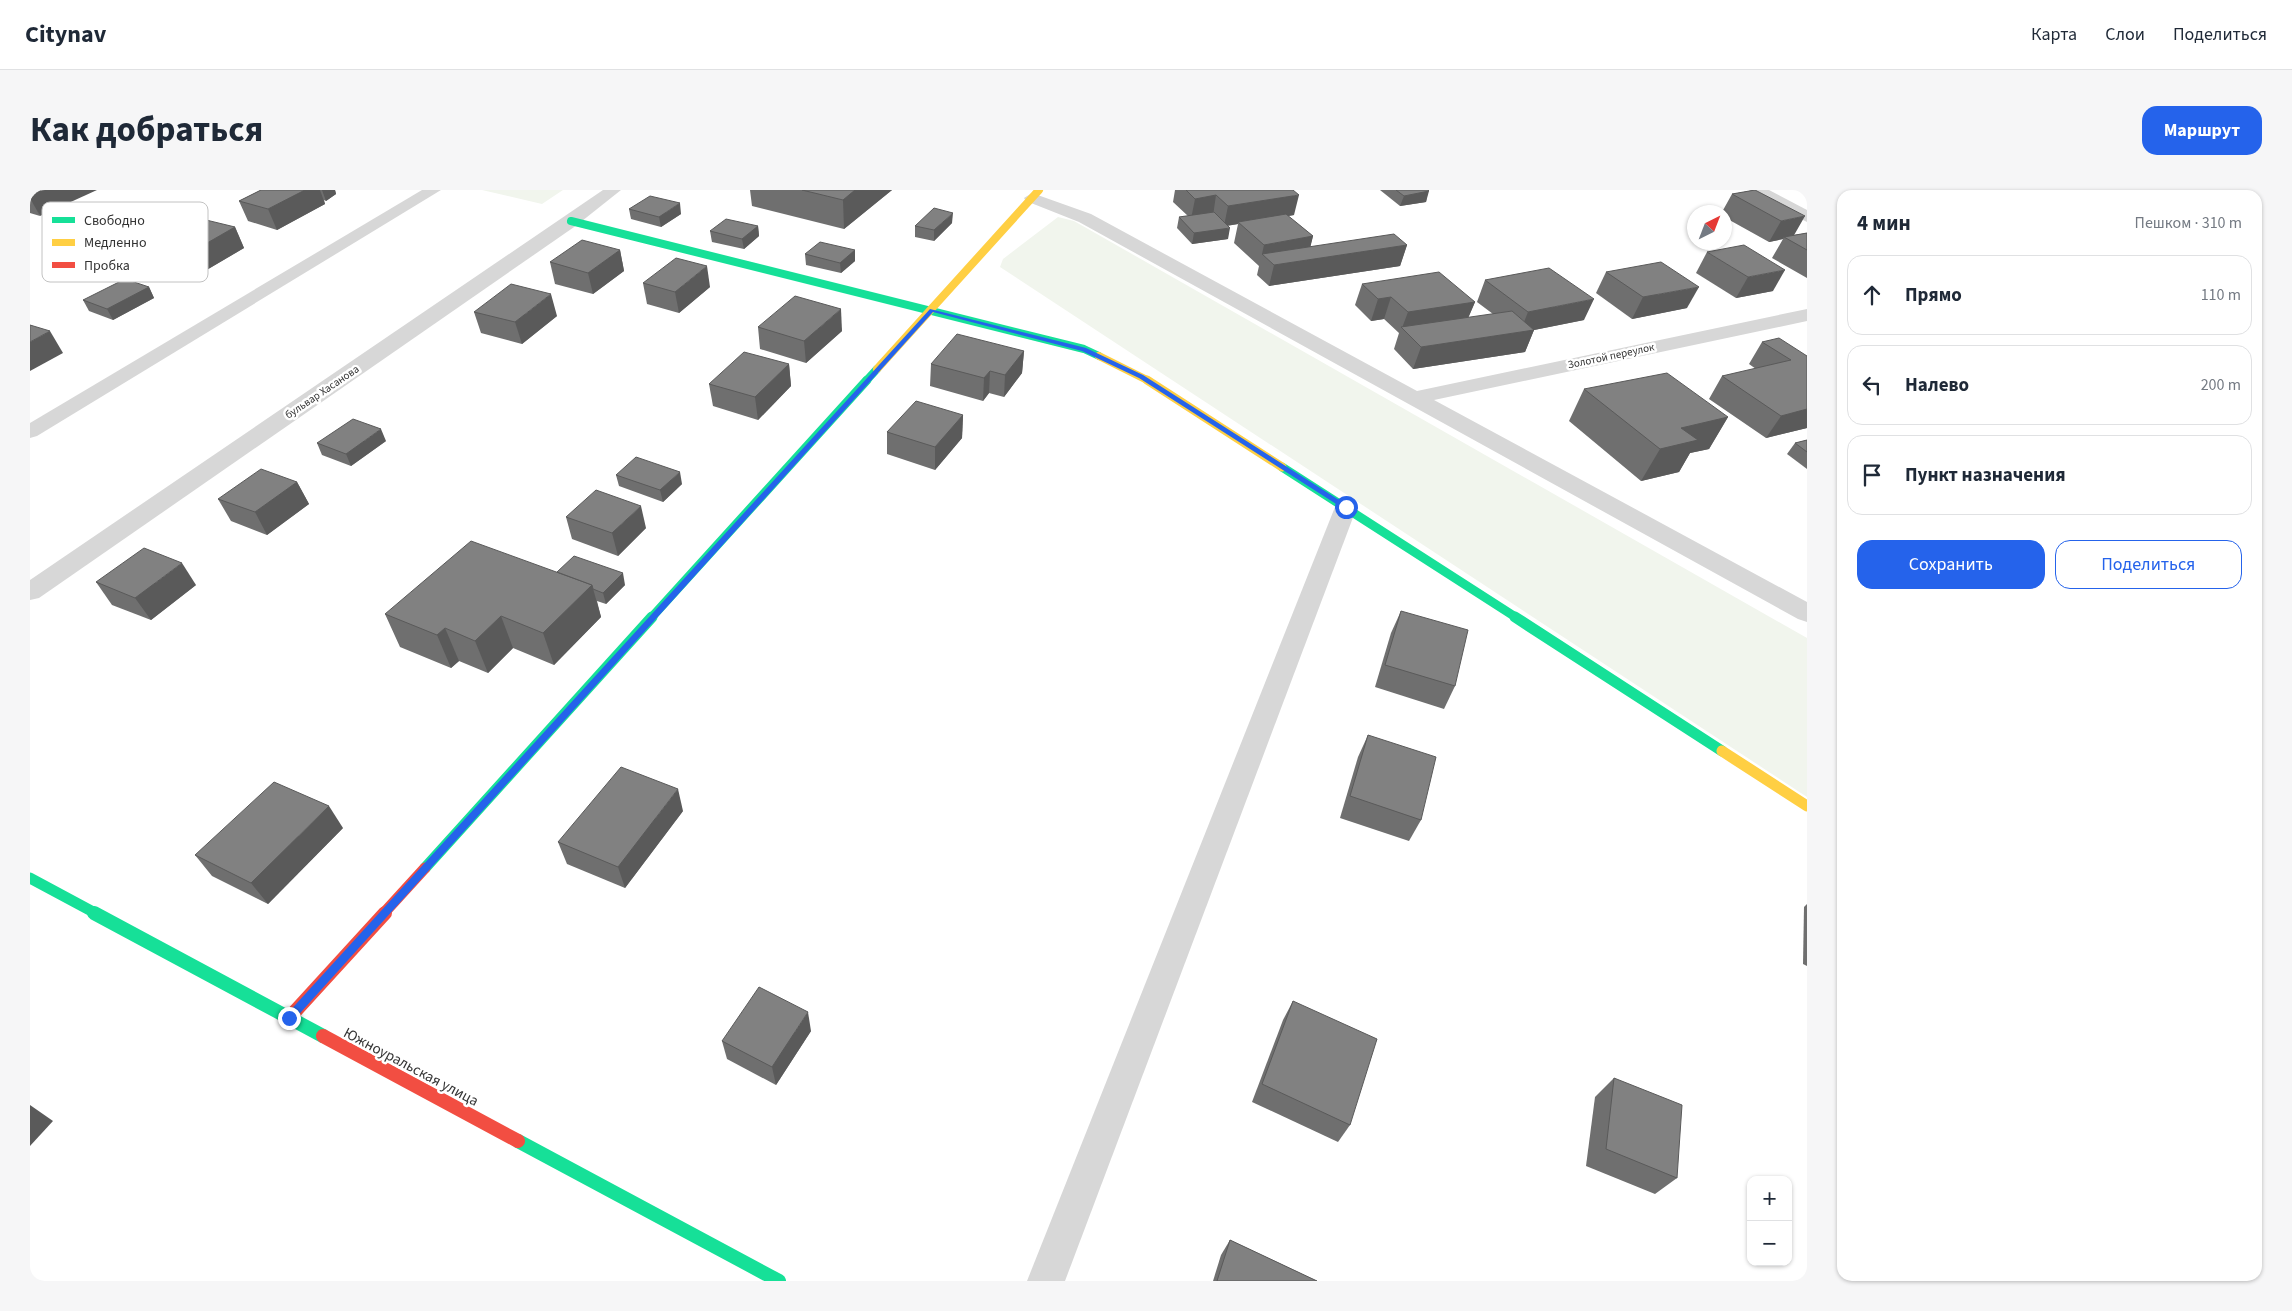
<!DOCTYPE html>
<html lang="ru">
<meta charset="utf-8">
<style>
:root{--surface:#fff;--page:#f6f6f7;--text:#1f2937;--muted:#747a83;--line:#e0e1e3;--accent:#2563eb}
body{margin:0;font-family:"Source Sans 3",sans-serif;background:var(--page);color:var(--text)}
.controls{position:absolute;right:15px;bottom:15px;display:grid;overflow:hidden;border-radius:10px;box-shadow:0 1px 4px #0004}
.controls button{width:45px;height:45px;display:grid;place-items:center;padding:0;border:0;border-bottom:1px solid var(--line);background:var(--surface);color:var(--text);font:25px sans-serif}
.compass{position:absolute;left:1657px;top:15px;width:45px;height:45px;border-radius:50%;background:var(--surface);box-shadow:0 1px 4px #0004;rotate:42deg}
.stop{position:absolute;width:15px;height:15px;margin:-11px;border:4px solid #2563eb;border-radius:50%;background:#fff}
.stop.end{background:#2563eb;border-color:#fff;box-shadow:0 1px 5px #0008}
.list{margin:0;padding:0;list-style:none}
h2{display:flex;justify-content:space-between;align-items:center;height:65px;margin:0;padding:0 20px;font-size:21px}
h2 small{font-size:16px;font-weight:400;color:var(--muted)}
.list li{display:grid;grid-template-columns:32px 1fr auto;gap:15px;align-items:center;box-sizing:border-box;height:80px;margin:0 10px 10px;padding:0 10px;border:1px solid var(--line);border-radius:15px}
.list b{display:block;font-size:19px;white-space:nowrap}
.list em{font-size:16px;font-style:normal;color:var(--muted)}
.actions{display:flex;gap:10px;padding:15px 20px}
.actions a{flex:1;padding:11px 0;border:1px solid var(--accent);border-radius:15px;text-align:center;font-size:18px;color:var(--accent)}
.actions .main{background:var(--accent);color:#fff}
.icon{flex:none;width:28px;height:28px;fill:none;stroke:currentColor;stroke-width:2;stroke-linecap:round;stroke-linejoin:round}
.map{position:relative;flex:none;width:1777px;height:1091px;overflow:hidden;border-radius:15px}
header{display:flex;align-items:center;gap:30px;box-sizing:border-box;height:70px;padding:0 25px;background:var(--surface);border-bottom:1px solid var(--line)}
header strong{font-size:24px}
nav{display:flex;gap:28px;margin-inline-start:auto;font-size:18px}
.intro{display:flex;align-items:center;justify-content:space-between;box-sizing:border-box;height:120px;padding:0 30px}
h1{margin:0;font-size:35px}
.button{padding:12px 22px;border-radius:15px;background:var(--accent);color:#fff;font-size:18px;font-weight:700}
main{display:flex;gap:30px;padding:0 30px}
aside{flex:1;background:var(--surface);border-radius:15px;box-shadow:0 1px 4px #0004}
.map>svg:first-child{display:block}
</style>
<header>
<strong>Citynav</strong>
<nav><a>Карта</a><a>Слои</a><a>Поделиться</a></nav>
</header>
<div class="intro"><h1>Как добраться</h1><a class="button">Маршрут</a></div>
<main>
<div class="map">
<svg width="1777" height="1091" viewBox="0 0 1777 1091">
<rect width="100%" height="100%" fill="#fff"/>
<g fill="#f1f5ed">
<path d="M452 0H533L512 14Z"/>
<path d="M1028 27 1044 31 1777 448V607L970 77 973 69Z"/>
</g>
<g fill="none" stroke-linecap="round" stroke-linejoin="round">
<g fill="#d7d7d7" fill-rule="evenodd">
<path d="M392 0H411L7 246 0 248V233Z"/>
<path d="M573 0H591L547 35 9 408 0 410V390Z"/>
<path d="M1719 0H1739L1777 20V32L1721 3Z"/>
<path d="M1002 3 1061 24 1387 201 1777 119V131L1404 210 1777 412V432L1768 429 1049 32 996 11 994 8Z"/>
<path d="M1316 310 1324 312 1327 317 1035 1091H997L1305 317 1308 312Z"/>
</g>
<g stroke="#16e098" stroke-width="8">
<path d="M541 31 1054 159 1069 166"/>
<path d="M836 191 847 179"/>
</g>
<g stroke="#16e098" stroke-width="9">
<path d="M1252 277 1487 428"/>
<path d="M621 428 837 190"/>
</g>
<g stroke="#16e098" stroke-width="11">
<path d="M1485 427 1692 561"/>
<path d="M395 678 622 427"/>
<path d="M0 688 67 724"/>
</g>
<g stroke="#16e098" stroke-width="14">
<path d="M64 723 293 846"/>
<path d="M488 951 749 1091"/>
</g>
<g stroke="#ffcf43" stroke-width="8">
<path d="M1069 166 1119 191"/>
<path d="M847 179 1009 0"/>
</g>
<path stroke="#ffcf43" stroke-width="9" d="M1117 190 1252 277"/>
<path stroke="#ffcf43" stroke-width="11" d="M1692 561 1777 616"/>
<path stroke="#f24e42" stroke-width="11" d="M353 724 395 678"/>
<g stroke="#f24e42" stroke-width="14">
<path d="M259 828 355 723"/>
<path d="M293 846 488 951"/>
</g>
</g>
<g fill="#6f6f6f">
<path d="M0 0 10 26 0 23Z"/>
<path d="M231 0H305L306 4 296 11 294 10 295 14 247 40 218 31 209 11Z"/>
<path d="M720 0H862L814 39 722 16Z"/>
<path d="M1145 0H1263L1264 25 1258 26 1283 46 1280 57 1377 55 1370 76 1239 96 1227 85 1229 76 1204 53 1208 34 1197 36 1198 49 1162 54 1147 38 1149 27 1158 26 1143 12Z"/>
<path d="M1350 0H1398L1396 12 1370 16Z"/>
<path d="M1725 0 1764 45 1777 43V88L1742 68 1753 49 1739 52 1694 27V22H1692L1702 4Z"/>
<path d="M599 19 651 24 631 37 601 29Z"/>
<path d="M922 33 904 51 885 47V36Z"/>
<path d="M33 36 89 42 63 54 39 46Z"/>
<path d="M728 36 729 46 714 59 682 52 680 41Z"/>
<path d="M205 37 214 58 168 85 135 76 125 55Z"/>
<path d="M590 60 594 81 563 104 525 94 520 72Z"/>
<path d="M825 60V71L811 83 776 75 775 64Z"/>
<path d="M1677 62 1743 101 1706 108 1666 83Z"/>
<path d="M1576 82 1657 118 1602 129 1566 103Z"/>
<path d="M1455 90 1554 130 1504 140 1495 162 1383 179 1364 159 1369 143 1354 129 1341 131 1325 115 1332 94 1445 112 1438 128 1463 124 1447 112Z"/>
<path d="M613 93 680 97 649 123 617 114Z"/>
<path d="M119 97 124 108 83 130 59 121 53 110Z"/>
<path d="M444 122 527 126 492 154 451 143Z"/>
<path d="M728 137 812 141 776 173 730 159Z"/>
<path d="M1732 152 1777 166V238L1736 248 1679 209 1692 186 1726 179 1719 174Z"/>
<path d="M994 161 992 183 974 207 959 203 953 211 900 196 901 174Z"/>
<path d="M759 174 761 196 728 230 683 216 679 194Z"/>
<path d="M1554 199 1698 227 1679 259 1660 263 1649 282 1611 291 1539 231Z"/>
<path d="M933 225 932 248 905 280 857 264V242Z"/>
<path d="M1777 250V279L1757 264 1765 253Z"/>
<path d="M356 251 321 276 292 265 287 253Z"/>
<path d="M586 285 652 294 633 312 589 296Z"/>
<path d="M267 292 279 314 237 345 201 331 188 309Z"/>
<path d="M536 327 616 338 588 366 542 349Z"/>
<path d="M527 382 595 395 576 414 567 411 571 427 524 475 483 458 458 483 429 471 421 478 370 457 355 424Z"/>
<path d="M66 392 166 395 121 430 82 415Z"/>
<path d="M1371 421 1425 496 1414 519 1345 497 1361 443Z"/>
<path d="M1338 545 1391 630 1379 651 1310 628 1328 567Z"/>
<path d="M653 621 595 698 537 674 528 652Z"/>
<path d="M313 638 238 714 182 686 165 665Z"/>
<path d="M1777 714V776L1773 774 1774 717Z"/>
<path d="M1263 811 1320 935 1308 952 1222 912 1253 830Z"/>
<path d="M781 841 746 895 697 869 692 851Z"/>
<path d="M1584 888 1647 988 1625 1004 1556 976 1565 907Z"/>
<path d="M1200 1050 1287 1091H1183L1191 1065Z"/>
</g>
<g fill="#5a5a5a">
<path d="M11 0H67L10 26 0 8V5Z"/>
<path d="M275 0H290L295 14 247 40 238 19Z"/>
<path d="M292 0H305L306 4 296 11Z"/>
<path d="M825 0H862L814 39 813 10Z"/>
<path d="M1399 1 1396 12 1370 16 1374 6Z"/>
<path d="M1186 5 1183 26 1161 29 1165 9Z"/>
<path d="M1269 5 1264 25 1210 34 1208 32V34L1194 36 1198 16Z"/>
<path d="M650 13 651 24 631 37 629 27Z"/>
<path d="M923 23 922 33 904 51V40Z"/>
<path d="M1775 26 1763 47H1754L1753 49 1739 52 1751 31Z"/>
<path d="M84 31 89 42 63 54 57 44Z"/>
<path d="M728 36 729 46 714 59 712 49Z"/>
<path d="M205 37 214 58 168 85 158 64Z"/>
<path d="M1200 38 1198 49 1162 54 1164 43Z"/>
<path d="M1283 46 1278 67 1232 64 1234 55Z"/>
<path d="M1377 55 1370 76 1239 96 1244 75Z"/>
<path d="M590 60 594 81 563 104 558 83Z"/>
<path d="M825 60V71L811 83 810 73Z"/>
<path d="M677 76 680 97 649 123 645 102Z"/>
<path d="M1755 80 1743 101 1706 108 1718 87Z"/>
<path d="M119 97 124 108 83 130 77 119Z"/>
<path d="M1669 97 1657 118 1602 129 1613 107Z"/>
<path d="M521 104 527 126 492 154 485 132Z"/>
<path d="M1361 107 1354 129 1341 131 1348 109Z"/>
<path d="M1564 109 1554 130 1504 140 1495 162 1383 179 1391 157 1490 142 1498 122Z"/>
<path d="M1445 112 1436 133 1372 138 1378 122Z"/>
<path d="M811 119 812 141 776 173 774 151Z"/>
<path d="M20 141 33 163 0 181V152Z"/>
<path d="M994 161 992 183 974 207 975 185Z"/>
<path d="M759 174 761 196 728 230 725 207Z"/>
<path d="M960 181 959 203 953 211 954 188Z"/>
<path d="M1777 219V238L1736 248 1751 226Z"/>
<path d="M933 225 932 248 905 280V257Z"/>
<path d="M1698 227 1679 259 1660 263 1649 282 1611 291 1630 259 1651 238Z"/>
<path d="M351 239 356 251 321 276 316 264Z"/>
<path d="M650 282 652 294 633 312 630 300Z"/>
<path d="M267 292 279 314 237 345 225 322Z"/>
<path d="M611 316 616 338 588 366 582 343Z"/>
<path d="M152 373 166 395 121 430 105 408Z"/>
<path d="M593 383 595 395 576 414 573 403Z"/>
<path d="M562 395 571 427 524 475 513 443Z"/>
<path d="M471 426 483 458 458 483 445 451Z"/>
<path d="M415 438 429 471 421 478 407 445Z"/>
<path d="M648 599 653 621 595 698 588 677Z"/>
<path d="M299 616 313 638 238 714 221 693Z"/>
<path d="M778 822 781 841 746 895 742 877Z"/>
<path d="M0 915 23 931 0 956Z"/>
</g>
<g fill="#818181" stroke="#5a5a5a">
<path d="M0 0H11L0 5Z"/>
<path d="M231 0H275L238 19 209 11Z"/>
<path d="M772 0H825L813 10Z"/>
<path d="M1156 0H1263L1269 5 1198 16 1186 5 1165 9Z"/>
<path d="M1366 0H1398L1399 1 1374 6Z"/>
<path d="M1725 0 1775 26 1751 31 1702 4Z"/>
<path d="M620 6 650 13 629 27 599 19Z"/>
<path d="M904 18 923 23 904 40 885 36Z"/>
<path d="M1184 22 1200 38 1164 43 1149 27Z"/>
<path d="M1256 24 1283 46 1234 55 1208 32Z"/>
<path d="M172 29 205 37 158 64 125 55Z"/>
<path d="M696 29 728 36 712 49 680 41Z"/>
<path d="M1777 43V60L1754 47Z"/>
<path d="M1364 44 1377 55 1244 75 1232 64Z"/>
<path d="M552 50 590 60 558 83 520 72Z"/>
<path d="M790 52 825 60 810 73 775 64Z"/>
<path d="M1714 55 1755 80 1718 87 1677 62Z"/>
<path d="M646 68 677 76 645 102 613 93Z"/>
<path d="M1631 72 1669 97 1613 107 1576 82Z"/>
<path d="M1519 78 1564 109 1498 122 1455 90Z"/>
<path d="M1409 82 1445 112 1378 122 1361 107 1348 109 1332 94Z"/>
<path d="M95 89 119 97 77 119 53 110Z"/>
<path d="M481 94 521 104 485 132 444 122Z"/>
<path d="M765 106 811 119 774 151 728 137Z"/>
<path d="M1482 121 1504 140 1391 157 1371 137Z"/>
<path d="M0 135 20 141 0 152Z"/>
<path d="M927 144 994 161 975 185 960 181 954 188 901 174Z"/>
<path d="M1749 148 1777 166V219L1751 226 1692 186 1761 170 1732 152Z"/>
<path d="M714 162 759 174 725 207 679 194Z"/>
<path d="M1637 183 1698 227 1651 238 1668 250 1630 259 1554 199Z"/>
<path d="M886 211 933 225 905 257 857 242Z"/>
<path d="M323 229 351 239 316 264 287 253Z"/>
<path d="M1777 250V262L1765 253Z"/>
<path d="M606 267 650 282 630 300 586 285Z"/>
<path d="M231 279 267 292 225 322 188 309Z"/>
<path d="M566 300 611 316 582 343 536 327Z"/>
<path d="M441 351 562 395 513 443 471 426 445 451 415 438 407 445 355 424Z"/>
<path d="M114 358 152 373 105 408 66 392Z"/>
<path d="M544 366 593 383 573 403 563 399 562 395 527 382Z"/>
<path d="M1371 421 1438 440 1425 496 1355 475Z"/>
<path d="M1338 545 1406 567 1391 630 1320 606Z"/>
<path d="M591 577 648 599 588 677 528 652Z"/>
<path d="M244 592 299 616 221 693 165 665Z"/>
<path d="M729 797 778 822 742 877 692 851Z"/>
<path d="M1263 811 1347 849 1320 935 1232 894Z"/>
<path d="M1584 888 1652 915 1647 988 1576 959Z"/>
<path d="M1200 1050 1287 1091H1187Z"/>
</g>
<path fill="#2563eb" d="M900 119 1056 158 1113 185 1320 317 1314 319 1109 188 1052 161 903 122 263 831H256V825Z"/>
<g text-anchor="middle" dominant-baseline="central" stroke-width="5" stroke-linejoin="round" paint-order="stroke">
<g font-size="11" fill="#333" stroke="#fff">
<text transform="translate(1581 166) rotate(-12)">Золотой переулок</text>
<text transform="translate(292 202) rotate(-34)">бульвар Хасанова</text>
</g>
<g font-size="15" fill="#333" stroke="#fff">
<text transform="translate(381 877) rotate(28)">Южноуральская улица</text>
</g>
</g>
<rect x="12" y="12" width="166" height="80" rx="8" fill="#fff" stroke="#c2c2c2" stroke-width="1"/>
<rect x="22" y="27" width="23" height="6" fill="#16e098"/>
<rect x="22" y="49" width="23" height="7" fill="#ffcf43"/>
<rect x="22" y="72" width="23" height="6" fill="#f24e42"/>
<g font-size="14" fill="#333">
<text x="54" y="35">Свободно</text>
<text x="54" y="57">Медленно</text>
<text x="54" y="80">Пробка</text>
</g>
</svg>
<div class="controls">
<button>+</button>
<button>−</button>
</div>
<svg class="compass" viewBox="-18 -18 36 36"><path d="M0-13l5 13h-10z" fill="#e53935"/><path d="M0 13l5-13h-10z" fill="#747a83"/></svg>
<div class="stop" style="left:1316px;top:317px"></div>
<div class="stop end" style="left:259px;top:828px"></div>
</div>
<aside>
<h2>4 мин<small>Пешком · 310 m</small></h2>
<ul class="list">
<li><svg class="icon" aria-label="ahead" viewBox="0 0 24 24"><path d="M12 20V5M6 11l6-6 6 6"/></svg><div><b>Прямо</b></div><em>110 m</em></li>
<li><svg class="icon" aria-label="left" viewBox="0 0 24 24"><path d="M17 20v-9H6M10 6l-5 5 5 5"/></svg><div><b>Налево</b></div><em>200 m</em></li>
<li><svg class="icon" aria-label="arrive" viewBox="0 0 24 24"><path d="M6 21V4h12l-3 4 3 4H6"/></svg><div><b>Пункт назначения</b></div></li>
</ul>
<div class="actions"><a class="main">Сохранить</a><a>Поделиться</a></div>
</aside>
</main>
